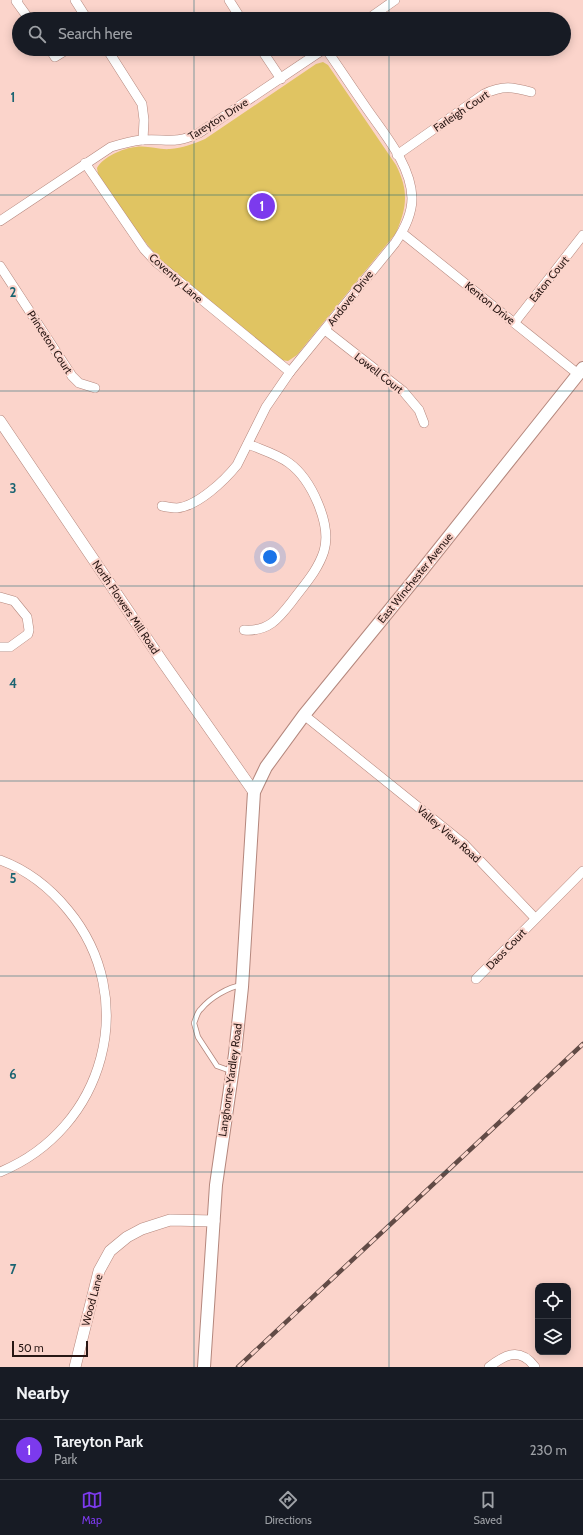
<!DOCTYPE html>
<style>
:root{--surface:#171b24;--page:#20242c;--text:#f1f3f6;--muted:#9ea1a6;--line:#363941;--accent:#7c3aed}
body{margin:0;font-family:Cabin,sans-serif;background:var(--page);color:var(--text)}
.controls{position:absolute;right:12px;bottom:12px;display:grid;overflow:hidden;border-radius:8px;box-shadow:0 2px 10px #0003}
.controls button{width:36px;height:36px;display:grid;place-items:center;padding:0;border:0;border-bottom:1px solid var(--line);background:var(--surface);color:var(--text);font:20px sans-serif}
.scale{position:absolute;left:12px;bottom:10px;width:76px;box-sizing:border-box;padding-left:4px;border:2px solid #281714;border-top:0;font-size:11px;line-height:14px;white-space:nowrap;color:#281714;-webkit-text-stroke:3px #fbd4cb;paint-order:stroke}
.you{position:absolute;left:270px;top:557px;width:14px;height:14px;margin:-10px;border:3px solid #fff;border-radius:50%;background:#1a73e8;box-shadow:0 0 0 6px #1a73e833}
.badge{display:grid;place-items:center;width:26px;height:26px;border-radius:50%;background:var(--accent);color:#fff;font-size:13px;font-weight:700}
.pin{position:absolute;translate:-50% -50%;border:2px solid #fff;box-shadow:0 1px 4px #0006}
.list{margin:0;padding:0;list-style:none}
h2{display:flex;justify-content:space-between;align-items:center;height:52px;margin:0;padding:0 16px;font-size:17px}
h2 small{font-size:13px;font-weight:400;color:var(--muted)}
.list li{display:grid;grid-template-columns:26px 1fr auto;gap:12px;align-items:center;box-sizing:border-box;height:60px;padding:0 16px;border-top:1px solid var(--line)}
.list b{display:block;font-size:15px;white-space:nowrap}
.list p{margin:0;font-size:13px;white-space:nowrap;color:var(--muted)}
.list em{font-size:13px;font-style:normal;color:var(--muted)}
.icon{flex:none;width:22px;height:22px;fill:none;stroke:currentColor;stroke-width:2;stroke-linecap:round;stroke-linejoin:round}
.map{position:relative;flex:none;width:583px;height:1367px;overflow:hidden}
.search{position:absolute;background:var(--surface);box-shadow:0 2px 10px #0003;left:12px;right:12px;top:12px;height:44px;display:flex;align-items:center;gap:10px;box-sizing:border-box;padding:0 14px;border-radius:22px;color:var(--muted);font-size:15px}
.sheet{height:112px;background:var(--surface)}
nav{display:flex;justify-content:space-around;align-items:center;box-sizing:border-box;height:56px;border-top:1px solid var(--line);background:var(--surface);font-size:11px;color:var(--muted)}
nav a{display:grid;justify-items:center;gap:2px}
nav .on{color:var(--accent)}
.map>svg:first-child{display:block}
</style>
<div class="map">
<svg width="583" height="1367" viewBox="0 0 583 1367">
<rect width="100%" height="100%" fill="#fbd4cb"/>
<path fill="#e0c462" d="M323 62 328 65 396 165C409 191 407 207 396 233L297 355 288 361 282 360 162 262 141 237 98 174 97 168C103 157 123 148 136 147 147 145 159 150 170 149 182 148 194 144 205 139L316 64Z"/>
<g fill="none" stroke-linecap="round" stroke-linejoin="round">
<defs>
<path id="service" d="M231 1071 217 1066 198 1037 194 1023C196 1019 197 1012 201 1009 210 998 228 987 242 985"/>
<g id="minor">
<path d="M18 0 16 1 29 19"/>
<path d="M75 0 87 19"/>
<path d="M229 0 241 19"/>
<path d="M368 19 395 0"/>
<path d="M50 49 55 57 68 49"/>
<path d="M107 49 142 104 144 120 143 140"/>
<path d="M261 49 281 79"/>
<path d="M397 155 484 94C503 85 512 87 531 92"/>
<path d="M85 163 144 249 157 263 290 372"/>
<path d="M0 221 111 147C121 144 131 141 142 140 166 138 174 145 199 133L324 49"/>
<path d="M402 233 578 374"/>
<path d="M0 266 72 376 79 383 95 388"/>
<path d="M515 322 583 235"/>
<path d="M325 330 403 391 419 410 424 423"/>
<path d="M162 506C167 507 172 508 177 508 198 506 225 480 237 465L266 407 290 372 395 243C404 230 412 215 412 198 411 165 385 135 367 109 353 89 340 69 326 49"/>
<path d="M0 597 14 601 27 617 29 630 28 634 10 647H0"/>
<path d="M244 630C269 632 279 618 293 600 305 584 318 570 324 551 332 524 311 479 289 463 277 454 262 450 248 444"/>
<path d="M304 715 464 844 535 918"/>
<path d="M0 860C27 870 50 888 68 910 141 998 105 1129 0 1172"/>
<path d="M476 979 583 871"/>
<path d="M489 1367C506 1354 520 1347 535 1367"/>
</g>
<g id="tertiary">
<path d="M0 421 162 661 254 792"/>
<path d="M75 1367 99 1271 110 1251 127 1237 142 1229 170 1220 214 1221"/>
</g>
<path id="secondary" d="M204 1367 216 1185 235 1054 242 987 254 792 266 767 304 715 423 569 583 368"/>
</defs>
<use href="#service" stroke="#b4877d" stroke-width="6"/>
<use href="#minor" stroke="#b4877d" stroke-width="10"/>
<use href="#tertiary" stroke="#b4877d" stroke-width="12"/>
<use href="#secondary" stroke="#b4877d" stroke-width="14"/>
<use href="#service" stroke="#fff" stroke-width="4.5"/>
<use href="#minor" stroke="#fff" stroke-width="9"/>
<use href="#tertiary" stroke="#fff" stroke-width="11"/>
<use href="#secondary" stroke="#fff" stroke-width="12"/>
<defs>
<path id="rail" d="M238 1367 583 1044"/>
</defs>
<use href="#rail" stroke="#624b46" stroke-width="4.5"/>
<use href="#rail" stroke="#fbd4cb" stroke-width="3" stroke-dasharray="9" stroke-linecap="butt"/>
</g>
<path fill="none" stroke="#1b6472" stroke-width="1" stroke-opacity="0.55" d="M194 0V19M389 0V19M194 49V1367M389 49V1367M0 195H583M0 391H583M0 586H583M0 781H583M0 976H583M0 1172H583"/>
<g text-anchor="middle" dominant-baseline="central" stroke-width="4" stroke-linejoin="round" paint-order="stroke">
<g font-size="11" fill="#281714" stroke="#fbd4cb">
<text transform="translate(461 111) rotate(-34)">Farleigh Court</text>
<text transform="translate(218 119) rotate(-32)">Tareyton Drive</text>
<text transform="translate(176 278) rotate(42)">Coventry Lane</text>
<text transform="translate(549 279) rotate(-51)">Eaton Court</text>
<text transform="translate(350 298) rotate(-52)">Andover Drive</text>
<text transform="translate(490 303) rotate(39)">Kenton Drive</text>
<text transform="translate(50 342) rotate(57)">Princeton Court</text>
<text transform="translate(379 373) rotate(38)">Lowell Court</text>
<text transform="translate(415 578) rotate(-51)">East Winchester Avenue</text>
<text transform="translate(126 607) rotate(56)">North Flowers Mill Road</text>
<text transform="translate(449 834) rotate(41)">Valley View Road</text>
<text transform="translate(506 949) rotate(-46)">Daos Court</text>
<text transform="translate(230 1080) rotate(-82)">Langhorne-Yardley Road</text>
<text transform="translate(92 1300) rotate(-75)">Wood Lane</text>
</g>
</g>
<g font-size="13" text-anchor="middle" font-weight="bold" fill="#1b6472" stroke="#fbd4cb" stroke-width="4" stroke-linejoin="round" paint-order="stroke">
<text x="13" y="102">1</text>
<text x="13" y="297">2</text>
<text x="13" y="493">3</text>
<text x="13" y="688">4</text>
<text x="13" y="883">5</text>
<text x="13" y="1079">6</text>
<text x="13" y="1274">7</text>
</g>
</svg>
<div class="controls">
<button><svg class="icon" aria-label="locate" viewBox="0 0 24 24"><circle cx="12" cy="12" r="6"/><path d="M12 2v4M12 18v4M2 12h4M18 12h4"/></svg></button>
<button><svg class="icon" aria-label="layers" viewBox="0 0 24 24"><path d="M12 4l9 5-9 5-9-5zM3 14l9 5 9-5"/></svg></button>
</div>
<div class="scale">50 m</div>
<div class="you"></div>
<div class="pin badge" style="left:262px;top:206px">1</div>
<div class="search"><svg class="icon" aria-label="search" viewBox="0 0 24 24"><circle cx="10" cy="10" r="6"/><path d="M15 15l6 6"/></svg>Search here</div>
</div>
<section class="sheet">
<h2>Nearby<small></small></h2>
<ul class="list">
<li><span class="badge">1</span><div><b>Tareyton Park</b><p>Park</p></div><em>230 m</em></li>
</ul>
</section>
<nav>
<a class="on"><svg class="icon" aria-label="map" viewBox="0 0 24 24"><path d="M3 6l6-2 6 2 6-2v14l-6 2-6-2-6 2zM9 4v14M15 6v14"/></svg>Map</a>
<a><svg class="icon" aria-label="directions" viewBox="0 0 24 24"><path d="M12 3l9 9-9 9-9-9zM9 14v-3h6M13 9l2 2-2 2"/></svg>Directions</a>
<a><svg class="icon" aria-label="saved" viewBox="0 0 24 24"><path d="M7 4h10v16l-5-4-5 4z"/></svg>Saved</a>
</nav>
